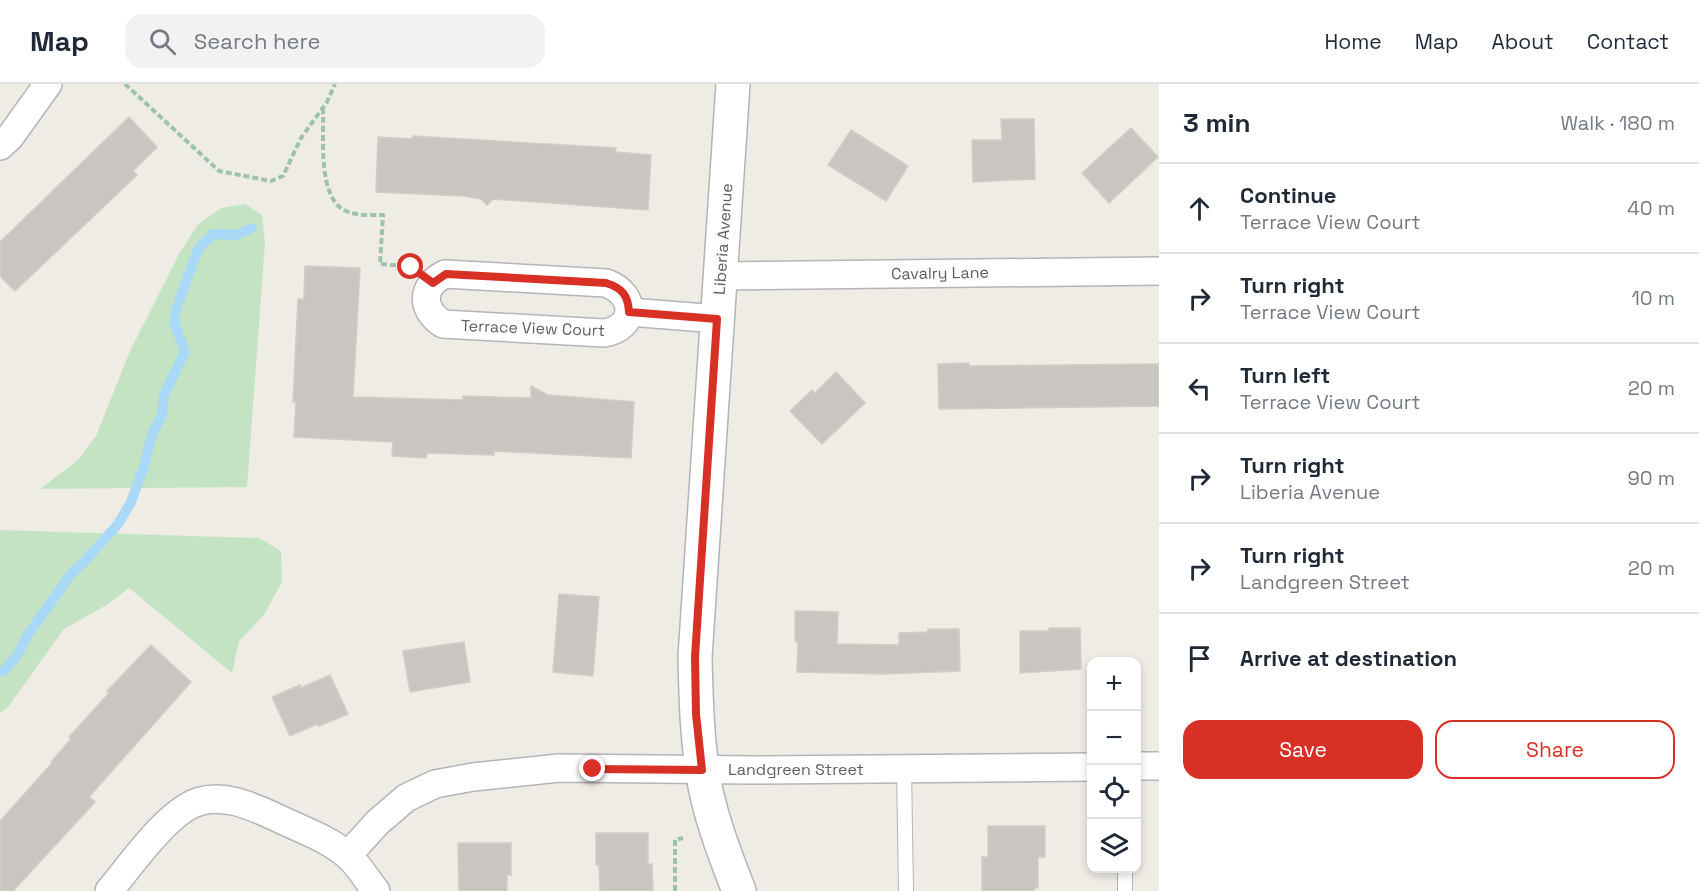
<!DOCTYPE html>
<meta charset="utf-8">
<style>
:root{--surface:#fff;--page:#f2f2f3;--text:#1f2937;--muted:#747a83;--line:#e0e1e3;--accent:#d93025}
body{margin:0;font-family:"Space Grotesk",sans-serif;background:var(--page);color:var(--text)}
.controls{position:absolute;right:18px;bottom:18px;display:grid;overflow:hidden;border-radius:12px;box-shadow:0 3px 9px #0003}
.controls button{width:54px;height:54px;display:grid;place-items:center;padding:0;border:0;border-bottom:2px solid var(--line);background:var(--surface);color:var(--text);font:30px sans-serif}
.stop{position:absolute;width:18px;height:18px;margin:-14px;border:4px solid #d93025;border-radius:50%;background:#fff}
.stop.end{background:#d93025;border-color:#fff;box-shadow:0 2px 6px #0008}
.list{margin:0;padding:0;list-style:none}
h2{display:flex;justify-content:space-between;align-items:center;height:78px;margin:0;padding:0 24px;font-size:26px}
h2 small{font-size:20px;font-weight:400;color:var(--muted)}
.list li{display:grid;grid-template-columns:39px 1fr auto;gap:18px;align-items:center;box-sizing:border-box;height:90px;padding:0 24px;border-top:2px solid var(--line)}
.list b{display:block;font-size:22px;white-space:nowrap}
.list p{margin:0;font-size:20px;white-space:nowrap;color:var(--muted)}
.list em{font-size:20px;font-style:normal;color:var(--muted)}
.actions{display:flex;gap:12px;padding:18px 24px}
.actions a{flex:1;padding:14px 0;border:2px solid var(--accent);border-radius:18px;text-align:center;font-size:21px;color:var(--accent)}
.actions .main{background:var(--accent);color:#fff}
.icon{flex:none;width:33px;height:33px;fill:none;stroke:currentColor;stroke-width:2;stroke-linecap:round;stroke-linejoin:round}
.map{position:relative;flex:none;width:1159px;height:807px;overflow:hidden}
header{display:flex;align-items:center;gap:36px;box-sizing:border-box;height:84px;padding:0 30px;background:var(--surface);border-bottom:2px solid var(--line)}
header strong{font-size:28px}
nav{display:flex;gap:33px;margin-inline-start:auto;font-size:21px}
.search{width:420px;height:54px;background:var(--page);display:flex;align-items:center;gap:15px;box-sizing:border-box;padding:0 21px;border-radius:18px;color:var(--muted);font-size:22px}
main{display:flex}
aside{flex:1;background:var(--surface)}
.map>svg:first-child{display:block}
</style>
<header>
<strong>Map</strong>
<div class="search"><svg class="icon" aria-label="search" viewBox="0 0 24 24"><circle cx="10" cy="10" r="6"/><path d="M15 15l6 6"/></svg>Search here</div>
<nav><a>Home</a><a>Map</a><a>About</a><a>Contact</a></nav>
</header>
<main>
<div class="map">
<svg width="1159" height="807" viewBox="0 0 1159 807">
<rect width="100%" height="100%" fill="#eeece5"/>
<g fill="#c4e3c3">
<path d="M245 120 262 131 265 159 247 403 40 405 77 377 96 352 130 267 178 172 198 140 221 124Z"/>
<path d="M0 446 259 454 281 467 282 498 264 531 239 557 232 589 129 504 108 520 64 545 8 623 0 629Z"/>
</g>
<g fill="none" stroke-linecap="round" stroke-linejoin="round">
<path stroke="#aad9f8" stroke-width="10" d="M0 588 4 587 18 570 27 552 71 490 85 477 118 440 131 418 144 382 152 351 162 331 164 311 185 268 174 238 176 226 198 165 213 150 237 151 252 144"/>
</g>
<g fill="#c9c6c2" stroke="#d2cdc4" stroke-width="1.5">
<path d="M129 33 157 63 133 87 137 91 15 207 0 192V158Z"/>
<path d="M1001 35H1034L1035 95 973 98 972 56H1002Z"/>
<path d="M1131 44 1158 73 1109 119 1082 89Z"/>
<path d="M851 46 908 82 886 117 828 81Z"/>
<path d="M412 52 616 64 615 68 651 71 648 126 493 115 487 121 481 115 464 112 376 108 378 53 412 55Z"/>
<path d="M305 182 360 184 353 313 463 316V312L531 314V302L548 311 634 318 631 374 494 367V371L427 369 426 374 392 372 393 358 294 353 296 318H293L298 215H304Z"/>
<path d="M969 279V282L1159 280V322L939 325 938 280Z"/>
<path d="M836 288 865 319 822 360 790 327 812 306 815 309Z"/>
<path d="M559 510 599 513 593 592 553 588Z"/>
<path d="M795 527 838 528 837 560 899 561V549L928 548V545H959L960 587 883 590 797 588 798 558H795Z"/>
<path d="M1049 544H1080L1081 585 1020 589V547H1049Z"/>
<path d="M464 558 470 598 410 608 403 567Z"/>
<path d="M151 561 191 598 89 713 95 718 13 807H0V737L52 679 51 678 71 655 69 653 109 609 107 607Z"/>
<path d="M330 591 348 630 319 642 317 640 290 652 272 613 300 601 301 604Z"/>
<path d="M988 742H1045V773H1038V804H1034V807H982V773H988Z"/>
<path d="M596 749H648V781L652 780 653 807H600L599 781H596Z"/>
<path d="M458 759H511V791L507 790V807H459Z"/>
</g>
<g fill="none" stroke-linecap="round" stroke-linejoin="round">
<defs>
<g id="lane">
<path d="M904 684 906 807"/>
<path d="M1125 784V807"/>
</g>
<g id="street">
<path d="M0 62 10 53 48 0"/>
<path d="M445 190 606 199C637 210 637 244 604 249L443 240C420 225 421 202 445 190Z"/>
<path d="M720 192 1159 187"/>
<path d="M629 228 718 235"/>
<path d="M1136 682H1159"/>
<path d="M348 771 378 738 406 714 435 700 473 693 559 684 753 686 1092 683"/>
<path d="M109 807C130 782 159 740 187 723 221 702 263 728 295 742 313 750 332 758 347 771 358 780 367 796 376 807"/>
</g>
<path id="secondary" d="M733 0 695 573C696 616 697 659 705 702 712 738 726 773 739 807"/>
</defs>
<use href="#lane" stroke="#b2b5b9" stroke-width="16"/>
<use href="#street" stroke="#b2b5b9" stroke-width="30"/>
<use href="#secondary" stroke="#b1b4b8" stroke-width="36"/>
<g stroke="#9dc4a7" stroke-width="4" stroke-dasharray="6 3" stroke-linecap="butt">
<path d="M125 0 219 87 271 97 283 92 301 54 327 18 335 0"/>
<path d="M323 24C324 51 317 115 346 127 357 132 371 131 383 131L380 180 408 182"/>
<path d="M675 807V756L683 754"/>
</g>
<use href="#lane" stroke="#fff" stroke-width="14"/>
<use href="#street" stroke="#fff" stroke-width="27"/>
<use href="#secondary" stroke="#fff" stroke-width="33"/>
</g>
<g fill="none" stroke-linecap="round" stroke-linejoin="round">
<path stroke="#d93025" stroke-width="8" d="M411 183 433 199 446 190 606 199C622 204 628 211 629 228L717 235 695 573 696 630 702 686 593 685"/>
</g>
<g text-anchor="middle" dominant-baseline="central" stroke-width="5" stroke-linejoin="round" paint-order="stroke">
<g font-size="16" fill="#5d6064" stroke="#fff">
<text transform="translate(723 155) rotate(-86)">Liberia Avenue</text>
<text transform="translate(940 189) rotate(-1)">Cavalry Lane</text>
<text transform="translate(533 244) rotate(2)">Terrace View Court</text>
<text x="796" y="685">Landgreen Street</text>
</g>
</g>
</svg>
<div class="controls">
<button>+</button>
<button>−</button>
<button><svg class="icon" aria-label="locate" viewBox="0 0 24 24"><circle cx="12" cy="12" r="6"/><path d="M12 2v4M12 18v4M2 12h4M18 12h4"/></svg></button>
<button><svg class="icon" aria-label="layers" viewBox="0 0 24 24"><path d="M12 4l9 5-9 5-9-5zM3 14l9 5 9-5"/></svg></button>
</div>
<div class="stop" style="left:411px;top:183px"></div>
<div class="stop end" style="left:593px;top:685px"></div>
</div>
<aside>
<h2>3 min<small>Walk · 180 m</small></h2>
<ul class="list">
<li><svg class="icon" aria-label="ahead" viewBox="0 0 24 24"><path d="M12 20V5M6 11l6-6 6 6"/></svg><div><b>Continue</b><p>Terrace View Court</p></div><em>40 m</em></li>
<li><svg class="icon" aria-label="right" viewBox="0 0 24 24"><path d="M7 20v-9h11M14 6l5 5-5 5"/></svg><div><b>Turn right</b><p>Terrace View Court</p></div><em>10 m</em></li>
<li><svg class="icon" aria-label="left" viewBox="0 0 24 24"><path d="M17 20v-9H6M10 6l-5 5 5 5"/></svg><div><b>Turn left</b><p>Terrace View Court</p></div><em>20 m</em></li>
<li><svg class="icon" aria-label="right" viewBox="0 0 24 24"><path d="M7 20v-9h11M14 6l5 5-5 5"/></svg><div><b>Turn right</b><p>Liberia Avenue</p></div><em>90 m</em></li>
<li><svg class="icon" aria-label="right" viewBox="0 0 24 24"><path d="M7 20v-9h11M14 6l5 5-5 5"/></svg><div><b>Turn right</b><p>Landgreen Street</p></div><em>20 m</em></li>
<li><svg class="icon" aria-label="arrive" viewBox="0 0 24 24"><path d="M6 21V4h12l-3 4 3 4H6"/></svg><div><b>Arrive at destination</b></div></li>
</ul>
<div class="actions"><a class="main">Save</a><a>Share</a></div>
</aside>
</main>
